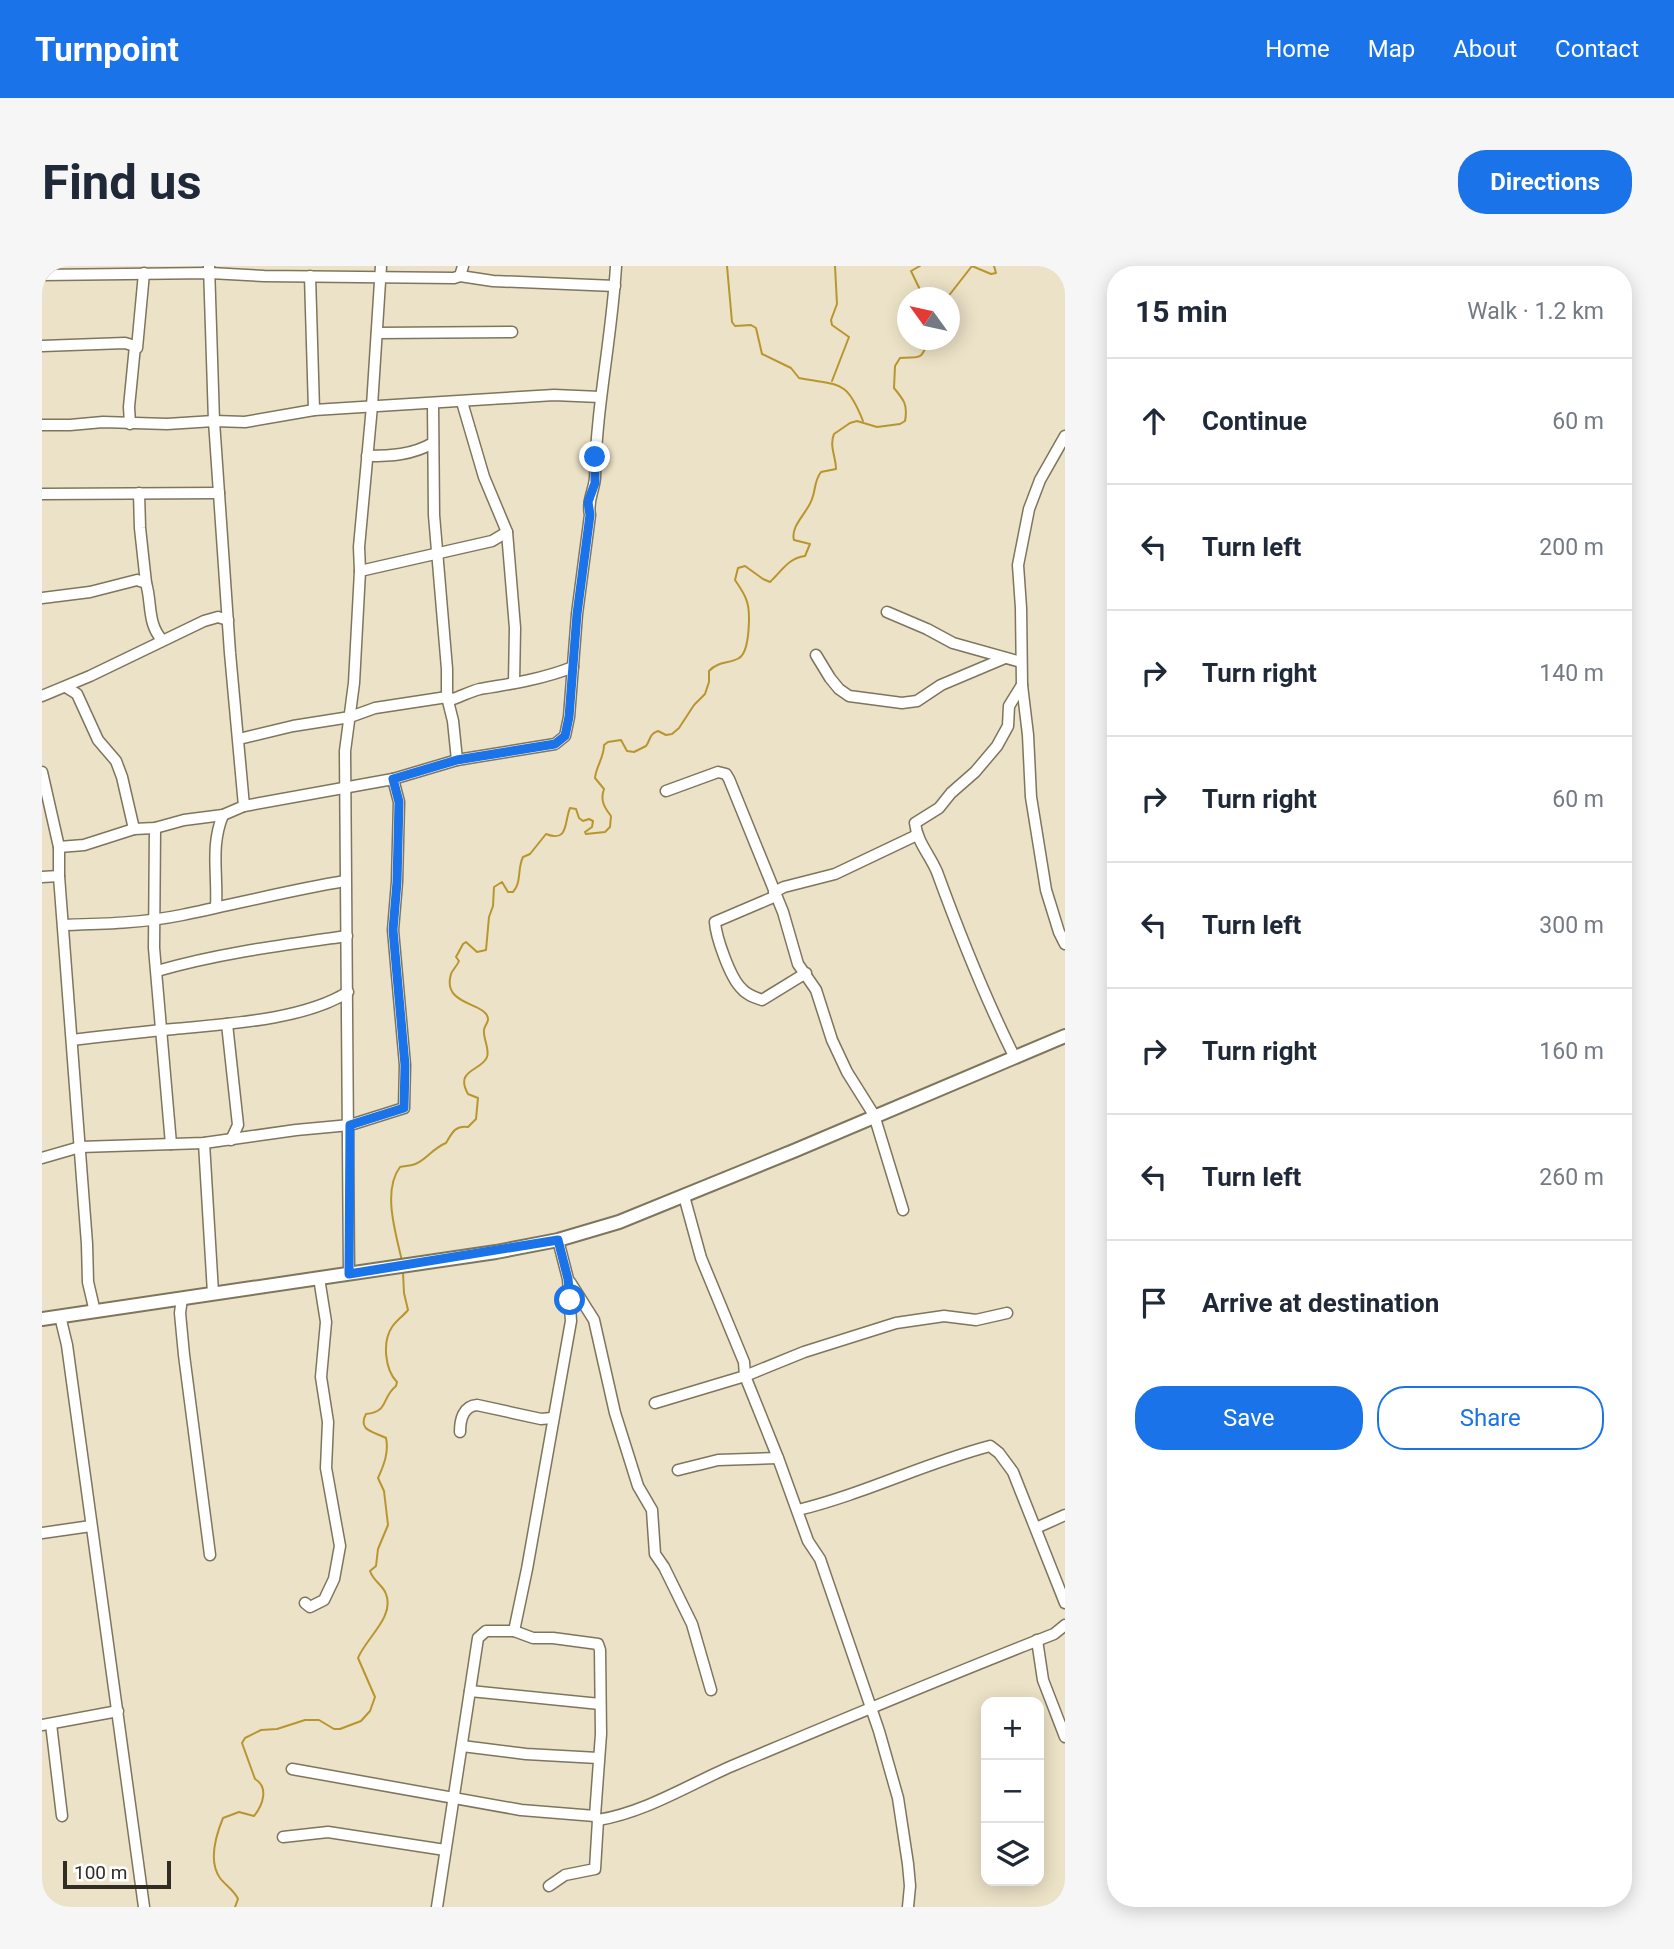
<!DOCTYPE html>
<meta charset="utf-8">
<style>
:root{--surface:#fff;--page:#f6f6f7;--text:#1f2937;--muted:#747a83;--line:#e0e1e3;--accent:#1a73e8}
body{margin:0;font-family:Roboto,sans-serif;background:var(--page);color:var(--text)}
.controls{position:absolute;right:21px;bottom:21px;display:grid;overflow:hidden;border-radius:14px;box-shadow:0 4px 18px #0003}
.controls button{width:63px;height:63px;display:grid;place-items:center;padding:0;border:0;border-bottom:2px solid var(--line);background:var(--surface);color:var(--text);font:35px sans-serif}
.compass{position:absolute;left:855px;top:21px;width:63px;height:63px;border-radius:50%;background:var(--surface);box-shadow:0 4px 18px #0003;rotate:303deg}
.scale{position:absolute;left:21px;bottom:18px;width:108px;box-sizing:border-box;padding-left:7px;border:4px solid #312d23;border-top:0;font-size:19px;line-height:24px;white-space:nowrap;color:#312d23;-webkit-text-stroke:5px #fff;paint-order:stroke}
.stop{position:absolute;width:21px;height:21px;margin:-16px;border:5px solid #1a73e8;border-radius:50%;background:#fff}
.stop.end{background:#1a73e8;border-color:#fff;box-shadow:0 2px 7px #0008}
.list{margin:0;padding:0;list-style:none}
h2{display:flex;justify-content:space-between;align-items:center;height:91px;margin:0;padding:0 28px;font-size:30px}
h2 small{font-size:23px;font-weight:400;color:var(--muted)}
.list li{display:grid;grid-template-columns:46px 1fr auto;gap:21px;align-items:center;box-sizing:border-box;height:126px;padding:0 28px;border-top:2px solid var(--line)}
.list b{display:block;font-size:26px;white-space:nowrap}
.list em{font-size:23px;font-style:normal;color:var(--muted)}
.actions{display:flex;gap:14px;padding:21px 28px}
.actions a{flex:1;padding:16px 0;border:2px solid var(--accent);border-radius:28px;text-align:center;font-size:24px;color:var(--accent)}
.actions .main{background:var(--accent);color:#fff}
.icon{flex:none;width:38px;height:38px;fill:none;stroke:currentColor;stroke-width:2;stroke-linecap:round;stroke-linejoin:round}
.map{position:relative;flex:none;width:1023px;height:1641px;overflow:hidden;border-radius:28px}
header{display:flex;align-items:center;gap:42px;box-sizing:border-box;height:98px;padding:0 35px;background:var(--accent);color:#fff}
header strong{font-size:33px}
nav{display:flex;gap:38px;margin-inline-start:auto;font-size:24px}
.intro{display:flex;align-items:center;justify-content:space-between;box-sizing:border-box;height:168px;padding:0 42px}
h1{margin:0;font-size:49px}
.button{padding:18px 32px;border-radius:28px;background:var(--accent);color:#fff;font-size:24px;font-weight:700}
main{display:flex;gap:42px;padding:0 42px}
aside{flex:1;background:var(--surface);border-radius:28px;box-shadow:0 4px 18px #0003}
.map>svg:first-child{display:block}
</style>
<header>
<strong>Turnpoint</strong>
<nav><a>Home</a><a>Map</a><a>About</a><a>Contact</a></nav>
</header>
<div class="intro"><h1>Find us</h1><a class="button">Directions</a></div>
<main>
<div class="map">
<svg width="1023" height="1641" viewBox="0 0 1023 1641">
<rect width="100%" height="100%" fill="#ece2c7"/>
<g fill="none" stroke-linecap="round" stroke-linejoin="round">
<g stroke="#b8962f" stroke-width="2">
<path d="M685 0 690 56 693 60 709 59 714 62 720 88 749 102 757 112C797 120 804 112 821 155"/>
<path d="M878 0 869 5 882 32"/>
<path d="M905 32 930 0 949 8 954 7 952 0"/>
<path d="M908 50V53"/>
<path d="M790 115 807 71 790 59 789 54 795 38 793 0"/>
<path d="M360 995C354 968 340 925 358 901 362 900 366 900 370 899 382 897 389 883 404 877 410 867 413 859 426 861L434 853 436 832 426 828C412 803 440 805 445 791 448 783 441 773 442 764 442 761 445 758 446 754 447 736 399 741 409 708 411 703 415 700 417 695L414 691 421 678 424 676 435 686 444 684 447 651 451 640 452 621 460 616 466 626H471C480 616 475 603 481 591L488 588 504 568C527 577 522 556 528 542L534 543 537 552 541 555 547 553 551 555 550 561 543 566 544 568 563 566 568 561 569 550C562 541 558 534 562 523L553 512C554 500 562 492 562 479L566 476 579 474 585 485 592 486 604 480C609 473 607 468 616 465L624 469 630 468 637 462 652 439 663 428 667 416V405C676 395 687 398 697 392 708 386 709 344 704 333 702 327 697 320 693 314L696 302 703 300 721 313 728 316C739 306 746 292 763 290L768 278 752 274C748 260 766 246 770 233 774 223 772 215 779 206L794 203C794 191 787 180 792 168L808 157 815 155 835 161 858 158 863 155C866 139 862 134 852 122L853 100 858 92C879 90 878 96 887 74"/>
<path d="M193 1641 196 1633C192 1624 184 1620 178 1612 166 1595 174 1569 181 1552L197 1546 212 1550C221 1539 227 1521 213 1513L200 1477 203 1472 219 1464 235 1463 263 1454H277L292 1463H298L319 1455 328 1445 333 1431 316 1392C324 1372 353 1351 344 1328 341 1319 331 1315 328 1305L334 1300 336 1283 346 1259 342 1225 336 1212C342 1199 347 1186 344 1172 333 1166 315 1165 324 1148 347 1146 339 1132 354 1120L355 1116C343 1104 340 1076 350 1061 354 1055 361 1050 366 1044L362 1027 361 1006"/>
</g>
<defs>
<g id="minor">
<path d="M167 0 172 155 188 387 202 540"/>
<path d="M0 9 168 7 222 10 412 12 418 10 421 0"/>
<path d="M268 10 272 144"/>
<path d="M418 10 451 15 573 20"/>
<path d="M335 67 470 66"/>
<path d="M0 80 83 77 93 80 87 141 88 158"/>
<path d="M95 82 102 7"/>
<path d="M420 136 442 211 465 266 473 362 472 417"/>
<path d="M391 138 392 249 405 403V431L411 455 415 494"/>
<path d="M0 159H28L61 156 125 158 172 155 203 156 272 144 512 129 558 131"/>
<path d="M1023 170 998 214 987 243 976 299 979 342 980 419 986 469 989 531 1004 624 1017 666 1023 678"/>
<path d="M325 190C349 190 370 189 391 177"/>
<path d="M97 227 98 262 104 317"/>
<path d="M0 228 177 227"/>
<path d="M318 305 450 275 465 266"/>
<path d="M0 332 48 326 95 314 104 317C110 337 105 357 120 374"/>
<path d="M845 346 885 363 911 377 979 396"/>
<path d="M774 389 788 412 797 423 807 430 860 437 875 435 899 419 963 392"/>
<path d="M24 421 35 428 56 474 74 495 80 511 92 563"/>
<path d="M0 430 48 410 162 355 176 351 186 354"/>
<path d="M197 473 251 460 308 451 333 442 405 431 411 433C420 430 429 425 438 423 469 418 501 413 531 401"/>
<path d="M0 506 17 581V610L45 978 46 1016 53 1046"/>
<path d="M624 525 676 506 684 508 687 513 741 646 756 698 774 724 790 774 805 806 832 849 861 944"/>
<path d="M113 562 112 682 129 878"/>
<path d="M17 581 42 579 92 563 113 562 142 554 181 549 202 540 351 513 415 494 513 478 523 470 527 451 535 348 548 249C545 234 552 225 553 212 554 141 570 71 574 0"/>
<path d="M0 611 17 610"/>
<path d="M732 626 742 621 793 608 875 569"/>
<path d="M734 630 673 656C674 671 688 712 700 723 705 729 712 731 720 734L764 707"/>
<path d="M174 641C176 609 168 580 181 549"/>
<path d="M22 659C61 658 101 657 140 649 194 638 248 624 303 615"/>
<path d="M115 705C177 687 241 679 305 670"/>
<path d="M185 758 196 859 189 874"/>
<path d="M30 774C64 770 98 766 132 763 184 758 262 754 306 726"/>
<path d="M973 792C943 732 918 669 895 606 888 589 875 576 873 557L897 542 909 527 933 506 955 480 966 460 967 440 980 419"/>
<path d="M162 877 171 1027"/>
<path d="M0 892 38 881 162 877 254 864 308 859 362 842 363 799 351 664 355 616 357 536 351 513"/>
<path d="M642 930 659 992 702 1096 703 1110 736 1192 766 1275 778 1293 837 1465 856 1532 866 1598 868 1620 866 1641"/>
<path d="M307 1008 303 485 312 417 318 305 317 281 330 140 339 0"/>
<path d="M528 1016 552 1054 573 1147 585 1185 596 1220 610 1244 613 1288 622 1301 650 1358 669 1424"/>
<path d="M140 1032 138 1047 142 1089 168 1289"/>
<path d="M18 1050 25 1079 102 1641"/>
<path d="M613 1137 703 1110 762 1086 854 1057 902 1050 934 1054 965 1047"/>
<path d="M418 1166C418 1154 421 1140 435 1139L499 1153 510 1152"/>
<path d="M636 1204 676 1194 736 1192"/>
<path d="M756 1244C822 1228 883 1197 948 1180L957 1187 971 1206 1023 1337"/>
<path d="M994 1262 1023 1249"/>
<path d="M0 1267 49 1260"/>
<path d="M263 1337 268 1341 282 1334 292 1313 298 1280 284 1202 286 1156 279 1111 284 1056 277 1012"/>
<path d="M472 1365 491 1372H511L556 1378 558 1384 559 1468 553 1550"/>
<path d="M995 1374 1001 1414 1023 1471"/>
<path d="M428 1425 558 1438"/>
<path d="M9 1458 20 1550"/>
<path d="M0 1459 76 1445"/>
<path d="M420 1480 484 1488 556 1492"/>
<path d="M250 1503 479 1544 553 1550 556 1554C604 1546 646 1519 690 1500 797 1455 904 1410 1012 1368L1023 1359"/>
<path d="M241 1571 286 1566 403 1584"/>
<path d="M507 1620 523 1609 553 1603 556 1554"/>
<path d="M395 1641 436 1372 444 1365H472L485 1303 529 1055 526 1013 516 974"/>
</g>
<path id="major" d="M0 1053 454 986 516 974 577 956 754 884 1023 770"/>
</defs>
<use href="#minor" stroke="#7e755d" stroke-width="13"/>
<use href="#major" stroke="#7e755d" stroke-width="16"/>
<use href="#minor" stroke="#fff" stroke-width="10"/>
<use href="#major" stroke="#fff" stroke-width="12"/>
</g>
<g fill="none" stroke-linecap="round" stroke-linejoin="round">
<path stroke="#1a73e8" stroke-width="9" d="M528 1034 526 1013 516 974 307 1008 308 859 362 842 363 799 351 664 355 616 357 536 351 513 415 494 513 478 523 470 527 451 535 348 548 249 546 236 553 217V191"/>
</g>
</svg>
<div class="controls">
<button>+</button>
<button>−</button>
<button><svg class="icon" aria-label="layers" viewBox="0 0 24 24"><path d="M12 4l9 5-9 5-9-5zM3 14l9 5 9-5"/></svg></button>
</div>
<svg class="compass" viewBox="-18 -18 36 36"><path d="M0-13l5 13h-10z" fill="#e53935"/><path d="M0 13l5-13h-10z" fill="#747a83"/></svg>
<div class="scale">100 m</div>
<div class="stop" style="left:528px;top:1034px"></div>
<div class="stop end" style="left:553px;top:191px"></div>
</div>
<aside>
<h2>15 min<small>Walk · 1.2 km</small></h2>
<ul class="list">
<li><svg class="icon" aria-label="ahead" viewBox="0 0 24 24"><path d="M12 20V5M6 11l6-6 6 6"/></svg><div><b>Continue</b></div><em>60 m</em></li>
<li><svg class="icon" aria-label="left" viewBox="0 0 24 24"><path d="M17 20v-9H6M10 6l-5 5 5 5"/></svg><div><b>Turn left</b></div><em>200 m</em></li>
<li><svg class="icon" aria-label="right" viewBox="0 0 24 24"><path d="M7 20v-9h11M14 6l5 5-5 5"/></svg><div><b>Turn right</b></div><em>140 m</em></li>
<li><svg class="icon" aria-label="right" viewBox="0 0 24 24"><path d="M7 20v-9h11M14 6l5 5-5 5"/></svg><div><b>Turn right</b></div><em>60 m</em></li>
<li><svg class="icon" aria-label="left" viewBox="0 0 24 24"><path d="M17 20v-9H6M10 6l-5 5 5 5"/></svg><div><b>Turn left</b></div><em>300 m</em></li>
<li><svg class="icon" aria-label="right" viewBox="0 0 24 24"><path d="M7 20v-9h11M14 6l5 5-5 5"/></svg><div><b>Turn right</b></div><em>160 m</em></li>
<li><svg class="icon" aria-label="left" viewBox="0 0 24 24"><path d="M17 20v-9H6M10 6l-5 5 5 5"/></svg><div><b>Turn left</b></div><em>260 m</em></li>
<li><svg class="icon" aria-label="arrive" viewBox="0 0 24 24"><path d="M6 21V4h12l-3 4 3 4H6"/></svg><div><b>Arrive at destination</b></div></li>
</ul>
<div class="actions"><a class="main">Save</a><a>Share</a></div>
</aside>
</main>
